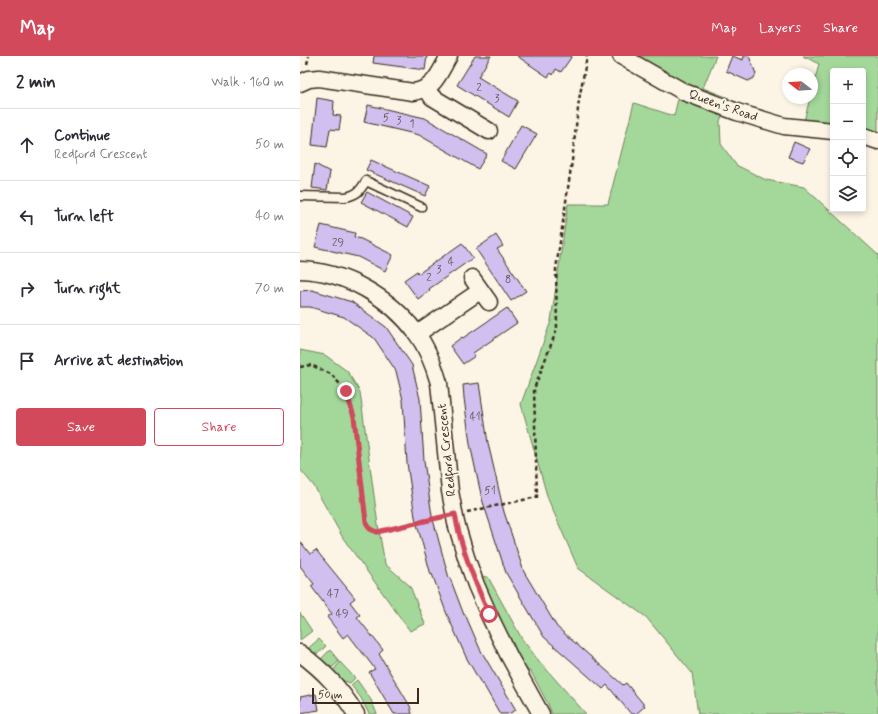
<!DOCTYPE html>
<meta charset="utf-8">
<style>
:root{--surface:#fff;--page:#f7f7f7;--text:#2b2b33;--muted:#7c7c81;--line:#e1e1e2;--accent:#d1495b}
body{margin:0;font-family:Mynerve,sans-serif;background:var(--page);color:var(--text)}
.controls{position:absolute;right:12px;top:12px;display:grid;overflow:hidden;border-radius:4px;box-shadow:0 2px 6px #0003}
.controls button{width:36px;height:36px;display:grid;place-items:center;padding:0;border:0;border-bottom:1px solid var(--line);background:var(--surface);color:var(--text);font:20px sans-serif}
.compass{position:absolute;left:482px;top:12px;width:36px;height:36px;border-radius:50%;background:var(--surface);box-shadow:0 2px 6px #0003;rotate:287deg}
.scale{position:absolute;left:12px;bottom:10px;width:107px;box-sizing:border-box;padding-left:4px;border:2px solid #3b2a1e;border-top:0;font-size:11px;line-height:14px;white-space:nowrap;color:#3b2a1e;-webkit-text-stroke:3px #fcf5e5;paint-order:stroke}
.stop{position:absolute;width:12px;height:12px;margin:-9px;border:3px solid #d1495b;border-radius:50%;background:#fff}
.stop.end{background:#d1495b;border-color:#fff;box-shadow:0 1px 4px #0008}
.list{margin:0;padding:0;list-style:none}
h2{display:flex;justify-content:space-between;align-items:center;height:52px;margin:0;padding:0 16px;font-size:17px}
h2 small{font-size:13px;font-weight:400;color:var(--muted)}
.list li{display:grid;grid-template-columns:26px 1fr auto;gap:12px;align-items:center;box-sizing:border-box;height:72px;padding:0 16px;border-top:1px solid var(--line)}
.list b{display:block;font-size:15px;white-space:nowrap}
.list p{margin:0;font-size:13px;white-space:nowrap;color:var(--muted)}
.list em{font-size:13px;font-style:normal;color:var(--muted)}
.actions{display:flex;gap:8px;padding:12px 16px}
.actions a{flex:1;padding:9px 0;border:1px solid var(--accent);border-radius:4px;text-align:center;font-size:14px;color:var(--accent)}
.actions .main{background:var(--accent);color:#fff}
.icon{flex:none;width:22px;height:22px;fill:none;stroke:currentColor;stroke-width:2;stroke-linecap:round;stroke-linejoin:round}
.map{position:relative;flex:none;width:578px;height:658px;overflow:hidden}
header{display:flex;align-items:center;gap:24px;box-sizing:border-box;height:56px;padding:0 20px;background:var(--accent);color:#fff}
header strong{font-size:19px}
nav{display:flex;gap:22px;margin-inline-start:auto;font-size:14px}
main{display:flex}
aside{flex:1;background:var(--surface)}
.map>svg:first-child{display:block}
</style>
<header>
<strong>Map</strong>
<nav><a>Map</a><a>Layers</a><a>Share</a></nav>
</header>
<main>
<aside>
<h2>2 min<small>Walk · 160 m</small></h2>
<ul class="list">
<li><svg class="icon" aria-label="ahead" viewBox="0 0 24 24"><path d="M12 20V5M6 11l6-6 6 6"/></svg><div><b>Continue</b><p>Redford Crescent</p></div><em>50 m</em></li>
<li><svg class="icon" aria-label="left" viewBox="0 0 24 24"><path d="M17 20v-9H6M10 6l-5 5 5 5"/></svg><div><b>Turn left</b></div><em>40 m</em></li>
<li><svg class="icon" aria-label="right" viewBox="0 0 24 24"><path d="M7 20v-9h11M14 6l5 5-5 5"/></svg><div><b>Turn right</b></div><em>70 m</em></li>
<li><svg class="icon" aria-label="arrive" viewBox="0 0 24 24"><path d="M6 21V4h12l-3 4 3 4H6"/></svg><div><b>Arrive at destination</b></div></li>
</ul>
<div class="actions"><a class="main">Save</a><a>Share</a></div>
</aside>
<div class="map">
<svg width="578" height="658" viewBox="0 0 578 658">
<rect width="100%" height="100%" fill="#fcf5e5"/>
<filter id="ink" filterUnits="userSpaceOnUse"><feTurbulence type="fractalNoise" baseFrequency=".025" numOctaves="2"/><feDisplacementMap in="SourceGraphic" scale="8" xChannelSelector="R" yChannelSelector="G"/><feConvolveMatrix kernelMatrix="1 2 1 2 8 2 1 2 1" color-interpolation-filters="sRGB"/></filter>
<g filter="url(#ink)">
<g fill="#a4d89b" stroke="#70815c">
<path d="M339 0H416L403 32 429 42 420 65 421 88 436 109 466 124 504 131 578 199V658H398L392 617 346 561 278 512 248 443 221 348 251 265 268 148H308L334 47 374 60 381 30 336 5Z"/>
<path d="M503 0H578V75L563 72V15H533V68L504 65 510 42H512V35L519 8Z"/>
<path d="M0 294 25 299 47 315 60 336 78 469 85 508 110 530 125 568 110 575 43 482 14 430 0 413Z"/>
<path d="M178 520 188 521 222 583 239 605 286 658H252L248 648 231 616 225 613 205 578Z"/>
<path d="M0 557 12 575 0 584Z"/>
<path d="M19 583 26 590 15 600 6 594Z"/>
<path d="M30 594 39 605 33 611H28L20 604Z"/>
<path d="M40 606 55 622 50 627 39 623 33 615Z"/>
<path d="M57 624 71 644 77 658H69L61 642 51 629Z"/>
</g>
<g fill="#d1bfef" stroke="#3b2a1e">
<path d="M74 0H127L125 14 73 7Z"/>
<path d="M175 0H191L178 21 218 45 209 61 157 29Z"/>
<path d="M217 0H272L261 16 256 13 253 19 251 17 248 21Z"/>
<path d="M432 0 443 4 444 0H449L456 18 454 22 448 25 426 15Z"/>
<path d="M17 42 34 45 33 59 41 60 39 74 30 73 27 91 12 89Z"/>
<path d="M68 49 125 62 187 98 178 113 119 79 64 66Z"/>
<path d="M221 69 237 78 216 113 201 105Z"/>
<path d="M494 86 510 93 503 106 488 101Z"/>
<path d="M71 104 130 130 125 140 66 114Z"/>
<path d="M15 108 30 116 27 134 12 132Z"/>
<path d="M67 136 113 161 108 171 61 146Z"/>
<path d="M21 169 55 177 54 181 61 183 93 199 85 215 58 201 15 191Z"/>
<path d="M196 179 203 190 197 193 226 235 211 245 176 193Z"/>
<path d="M162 187 173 202 129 233 130 234 118 243 104 224 117 215 118 218Z"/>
<path d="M12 234 52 246 86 271 112 309 120 343 124 405 132 460 141 493 149 522H150L164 559 165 558 180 593 216 654 208 658H200L183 628 182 629 166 601 146 556 132 518 131 519 115 461 107 407 103 344 96 315 74 282 44 261 10 251H0V235Z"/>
<path d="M207 252 217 267 173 297 175 300 163 308 150 290 162 281 163 282Z"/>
<path d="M179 327 188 387 204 456 224 516 257 571 323 629 326 627 345 650 336 658H331L307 629 303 633 244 581 206 517 182 443 170 388 164 342 163 329Z"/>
<path d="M0 485 10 498 16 494 55 542 50 546 60 559 57 561 83 594 79 598 110 650 112 658H94L69 616 75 613 48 578 43 582 27 561 32 558 11 530 14 528 0 510Z"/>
<path d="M16 638 19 654 0 657V641Z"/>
</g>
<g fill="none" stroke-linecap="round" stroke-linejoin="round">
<defs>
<path id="lane" d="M0 140 45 141C57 139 60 135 66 125L121 151"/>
<g id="street">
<path d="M321 0 384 36 437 56 484 70 533 75"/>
<path d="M0 27 9 23 19 22 113 36C135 33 139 17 149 0"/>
<path d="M127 33 132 41 189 75"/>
<path d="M563 80 578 85"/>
<path d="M0 214C45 215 91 242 117 278 128 293 134 310 139 327L150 435 156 467 166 501 176 529 189 559 209 600 241 658"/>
<path d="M172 222 189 246"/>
<path d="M117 278 180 235"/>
<path d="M0 597C25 616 39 631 56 658"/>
</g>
</defs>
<use href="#lane" stroke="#3b2a1e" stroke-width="11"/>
<use href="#street" stroke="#3b2a1e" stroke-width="19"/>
<g stroke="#3b2a1e" stroke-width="2.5" stroke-dasharray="4 3" stroke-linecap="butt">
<path d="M7 8 9 0"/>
<path d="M0 311 11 309 31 318 46 335 54 361 66 466 70 473 77 476 141 461"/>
<path d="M167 456 237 441 234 333 257 273 256 213 272 105 279 44 287 0"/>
</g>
<use href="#lane" stroke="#fcf5e5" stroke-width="8"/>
<use href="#street" stroke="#fcf5e5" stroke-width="16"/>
</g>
</g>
<g fill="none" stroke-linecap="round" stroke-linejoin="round" filter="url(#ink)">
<path stroke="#d1495b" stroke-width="5" d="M46 335 54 361 66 466 70 473 77 476 155 458C161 493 175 526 189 558"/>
</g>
<g text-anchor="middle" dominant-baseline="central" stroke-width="4" stroke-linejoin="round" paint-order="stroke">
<g font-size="11" fill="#604f52">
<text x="179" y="32">2</text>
<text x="197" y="43">3</text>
<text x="86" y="62">5</text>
<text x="99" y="65">3</text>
<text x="112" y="68">1</text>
<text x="38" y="187">29</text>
<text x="151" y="206">4</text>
<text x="139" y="214">3</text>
<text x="129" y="222">2</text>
<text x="208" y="224">8</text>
<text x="175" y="361">41</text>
<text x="190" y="435">51</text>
<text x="33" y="538">47</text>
<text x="42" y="558">49</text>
</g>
<g font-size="13" fill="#3b2a1e" stroke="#fcf5e5">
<text transform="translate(423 50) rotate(19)">Queen's Road</text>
<text transform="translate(147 394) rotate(-96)">Redford Crescent</text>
</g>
</g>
</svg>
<div class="controls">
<button>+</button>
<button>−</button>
<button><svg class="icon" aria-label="locate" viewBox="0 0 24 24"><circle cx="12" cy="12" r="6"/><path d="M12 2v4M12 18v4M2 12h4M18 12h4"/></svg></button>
<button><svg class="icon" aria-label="layers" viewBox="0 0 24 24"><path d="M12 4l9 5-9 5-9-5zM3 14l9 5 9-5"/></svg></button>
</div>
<svg class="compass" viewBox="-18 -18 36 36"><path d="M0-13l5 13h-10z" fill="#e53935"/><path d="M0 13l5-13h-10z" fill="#7c7c81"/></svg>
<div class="scale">50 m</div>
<div class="stop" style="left:189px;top:558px"></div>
<div class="stop end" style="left:46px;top:335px"></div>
</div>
</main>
